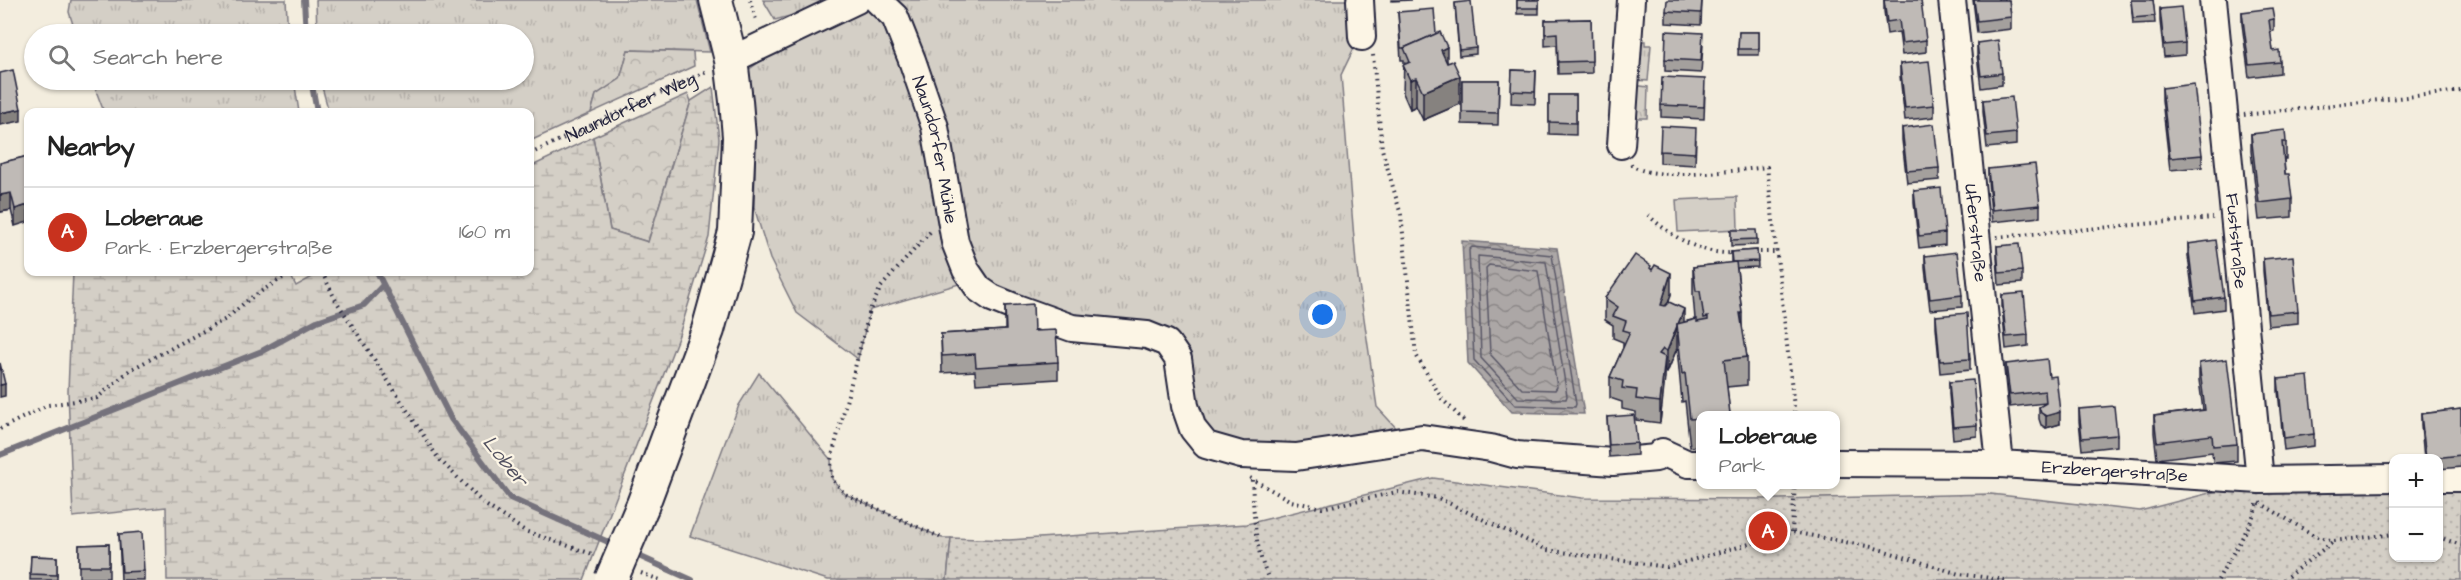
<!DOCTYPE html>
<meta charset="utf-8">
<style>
:root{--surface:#fff;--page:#f6f6f6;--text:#222;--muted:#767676;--line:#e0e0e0;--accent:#c8321e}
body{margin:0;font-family:"Architects Daughter",sans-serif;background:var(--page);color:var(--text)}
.controls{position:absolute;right:18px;bottom:18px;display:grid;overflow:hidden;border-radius:12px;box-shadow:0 2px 4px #0004}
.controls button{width:54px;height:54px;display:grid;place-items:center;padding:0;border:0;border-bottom:2px solid var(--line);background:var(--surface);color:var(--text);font:30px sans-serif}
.you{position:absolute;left:1323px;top:315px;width:21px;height:21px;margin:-15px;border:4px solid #fff;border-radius:50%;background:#1a73e8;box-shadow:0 0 0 9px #1a73e833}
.badge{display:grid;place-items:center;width:39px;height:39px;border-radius:50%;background:var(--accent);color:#fff;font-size:20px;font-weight:700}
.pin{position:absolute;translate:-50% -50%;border:3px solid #fff;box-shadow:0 2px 6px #0006}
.popup{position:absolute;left:1696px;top:411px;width:144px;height:78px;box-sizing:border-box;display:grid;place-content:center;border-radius:12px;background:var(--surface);filter:drop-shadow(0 2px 4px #0005);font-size:20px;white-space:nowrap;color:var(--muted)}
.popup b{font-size:22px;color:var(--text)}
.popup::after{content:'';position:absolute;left:50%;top:100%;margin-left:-12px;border:12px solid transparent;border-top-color:var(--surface)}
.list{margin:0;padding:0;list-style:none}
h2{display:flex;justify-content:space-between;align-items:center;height:78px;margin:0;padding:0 24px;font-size:26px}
h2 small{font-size:20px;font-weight:400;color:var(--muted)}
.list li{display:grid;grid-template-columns:39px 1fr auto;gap:18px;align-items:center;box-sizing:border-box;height:90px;padding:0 24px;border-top:2px solid var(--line)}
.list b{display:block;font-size:22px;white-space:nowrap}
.list p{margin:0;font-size:20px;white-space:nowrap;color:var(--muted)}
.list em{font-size:20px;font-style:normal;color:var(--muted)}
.icon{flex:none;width:33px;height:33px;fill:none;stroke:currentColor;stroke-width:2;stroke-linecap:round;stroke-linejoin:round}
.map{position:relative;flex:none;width:2461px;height:580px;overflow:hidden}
.search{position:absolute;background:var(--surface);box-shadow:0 2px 4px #0004;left:24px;top:24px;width:510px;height:66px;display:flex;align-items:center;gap:15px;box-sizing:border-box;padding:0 21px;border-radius:33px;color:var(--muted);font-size:22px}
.panel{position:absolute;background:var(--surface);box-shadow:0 2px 4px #0004;left:24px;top:108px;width:510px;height:168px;border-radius:12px}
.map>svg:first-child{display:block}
</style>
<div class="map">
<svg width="2461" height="580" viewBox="0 0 2461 580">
<defs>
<pattern id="grass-tufts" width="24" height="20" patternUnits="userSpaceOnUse" patternTransform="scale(1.5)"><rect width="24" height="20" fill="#d4cfc6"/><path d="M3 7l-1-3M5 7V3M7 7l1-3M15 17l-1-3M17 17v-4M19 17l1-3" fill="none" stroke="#b6b1ab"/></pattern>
<pattern id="forest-crowns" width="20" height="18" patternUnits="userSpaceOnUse" patternTransform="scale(1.5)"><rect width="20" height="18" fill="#d4cfc6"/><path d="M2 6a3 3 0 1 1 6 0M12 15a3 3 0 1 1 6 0" fill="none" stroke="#b6b1ab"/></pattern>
<pattern id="wetland-marsh" width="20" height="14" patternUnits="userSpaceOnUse" patternTransform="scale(1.5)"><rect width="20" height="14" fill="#d4cfc6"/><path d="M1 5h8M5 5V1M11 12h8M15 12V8" fill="none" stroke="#b6b1ab"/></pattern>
<pattern id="park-dots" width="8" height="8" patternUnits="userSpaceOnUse" patternTransform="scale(1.5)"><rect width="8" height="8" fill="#d4cfc6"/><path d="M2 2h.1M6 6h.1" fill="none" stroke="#b6b1ab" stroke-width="1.8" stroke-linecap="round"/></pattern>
<pattern id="water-waves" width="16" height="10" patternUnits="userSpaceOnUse" patternTransform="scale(1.5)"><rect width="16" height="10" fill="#aca7a6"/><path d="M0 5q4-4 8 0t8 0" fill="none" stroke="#8c8888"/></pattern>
</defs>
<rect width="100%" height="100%" fill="#f3edde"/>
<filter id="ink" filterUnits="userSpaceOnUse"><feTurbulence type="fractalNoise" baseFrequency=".0167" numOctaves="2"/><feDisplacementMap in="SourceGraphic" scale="12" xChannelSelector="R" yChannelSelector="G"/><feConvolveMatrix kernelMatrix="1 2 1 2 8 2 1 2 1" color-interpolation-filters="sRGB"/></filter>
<g filter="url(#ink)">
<g fill="url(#grass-tufts)" stroke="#7b7880" stroke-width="1.5">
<path d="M71 0H286L288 34H76L69 12Z"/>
<path d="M316 0H697L710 52 628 50 620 79 596 95 591 113 530 141V112H329L320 80H524V34H317Z"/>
<path d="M763 0H831L812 10 775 20Z"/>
<path d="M893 0H1351L1355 46 1341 75 1356 264 1377 407 1399 431 1292 451 1237 448 1203 432 1185 359 993 291 955 242 959 284 870 310 858 359 797 313 770 259 754 207 756 135 748 70 820 19Z"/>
<path d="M1635 41H1645V45H1651L1648 81 1634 80Z"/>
<path d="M92 80H294L299 112H104Z"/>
<path d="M1633 85 1648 87 1647 118H1632Z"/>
<path d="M759 373 831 460 832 479 845 494 942 538H951L947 580H828L690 536 739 405Z"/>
</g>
<g fill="url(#forest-crowns)" stroke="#7b7880" stroke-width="1.5">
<path d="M628 50 693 52 694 66 591 113 596 95 620 79Z"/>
<path d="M688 94 691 101 648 242 610 230 593 137Z"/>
</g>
<path fill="url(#wetland-marsh)" stroke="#7b7880" stroke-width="1.5" d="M713 87 719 139 709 237 679 335 584 580H167L166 507 73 517 68 391 73 272H289L296 286 321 272H530V167L593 137 610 230 648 242 691 101Z"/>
<path fill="url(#park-dots)" stroke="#7b7880" stroke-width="1.5" d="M1433 478 1582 498 1778 499 1991 494 2140 511 2260 480 2393 478 2394 558H2438L2439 478H2461V580H947L951 538 1009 540 1247 524Z"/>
<path fill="#d4cfc6" stroke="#7b7880" stroke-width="1.5" d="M1737 197 1738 229 1678 232 1676 200Z"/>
<path fill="url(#water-waves)" stroke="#75727b" stroke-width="1.5" d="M1462 241 1557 248 1584 414 1512 412 1468 363Z"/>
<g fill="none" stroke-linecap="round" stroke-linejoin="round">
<g stroke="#595766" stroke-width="1.5">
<path d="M1472 247 1552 255 1576 404 1575 407 1515 405 1474 360 1469 250Z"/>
<path d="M1478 256 1546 262 1567 396 1566 399 1518 398 1481 358Z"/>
<path d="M1489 265 1538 271 1557 387 1555 390 1522 389 1490 354 1486 268Z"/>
</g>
<g stroke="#75727b" stroke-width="6">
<path d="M304 0 306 34"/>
<path d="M311 80 317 112"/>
<path d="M377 272 451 419 510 498 615 545"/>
<path d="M0 455 262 351 317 321 364 305 383 285"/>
<path d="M632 553 692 580"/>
</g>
<defs>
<g id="minor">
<path id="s2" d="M877 0 895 17 912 60 935 127 955 242 966 270 979 289 992 298 1014 307 1072 328 1147 335 1167 343 1178 359 1185 406 1193 429 1206 445 1241 455 1296 457 1422 438 1491 448 1517 455 1613 462 1656 458 1662 452 1688 464H1700"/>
<path d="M1360 0 1362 37"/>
<path id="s3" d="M1952 0 2000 464"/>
<path id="s4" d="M2213 0 2260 480"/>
<path d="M731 60 857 0"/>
<path d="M1621 145 1631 0"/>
<path id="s5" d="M1836 463 2000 464 2260 480 2394 478"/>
<path d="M2438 478H2461"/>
</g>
<path id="major" d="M642 507 708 330 735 232 739 137 736 101 731 60 716 0"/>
</defs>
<use href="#minor" stroke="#22223b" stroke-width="30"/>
<use href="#major" stroke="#22223b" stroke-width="36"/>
<g stroke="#22223b" stroke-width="4" stroke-dasharray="1.5 4.5" stroke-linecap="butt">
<path d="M750 0 757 23"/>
<path d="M1373 55 1382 149 1401 215 1416 355 1442 399 1464 421"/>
<path d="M2244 115 2461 91"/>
<path id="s1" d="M530 154 709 70"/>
<path d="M1631 164C1649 183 1739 170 1767 167L1795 416"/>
<path d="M1648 215C1672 237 1701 255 1735 253"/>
<path d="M930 232 881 287 870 310 831 460 832 479 845 494 942 538"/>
<path d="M1997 237 2213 218"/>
<path d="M1754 252H1775"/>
<path d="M322 272 335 299 438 458 484 504 525 531 595 555"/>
<path d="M0 429 48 405 97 398 130 370 226 319 249 299 292 272"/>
<path d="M1250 478 1291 501 1322 508 1397 492 1438 498 1547 550 1667 567 1792 532 1872 547 1959 574 2006 580"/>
<path d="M1252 480C1254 515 1254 547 1269 580"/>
<path d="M2260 503 2315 536 2334 541 2394 534"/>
<path d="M1792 532 1795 484"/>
<path d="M2438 537 2461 545"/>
<path d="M641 573 660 580"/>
<path d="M2218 580C2231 553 2251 530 2258 501"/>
<path d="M2283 580 2334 541"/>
</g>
<use href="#minor" stroke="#fcf5e5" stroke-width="26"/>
<use href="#major" stroke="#fcf5e5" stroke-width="32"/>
<defs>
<path id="major-bridge" d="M611 580 642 507"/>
</defs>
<use href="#major-bridge" stroke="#22223b" stroke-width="36" stroke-linecap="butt"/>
<use href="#major-bridge" stroke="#fcf5e5" stroke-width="32"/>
</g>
<g fill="#a4a09d" stroke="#22223b" stroke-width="1.5">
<path d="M1392 0H1412L1392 1Z"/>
<rect x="1517" y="0" width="22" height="14"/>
<path d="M1702 0 1701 25 1666 23V11Z"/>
<path d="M1884 0 1926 40V52L1902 55 1899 32 1887 34 1884 11Z"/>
<path d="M1973 0H2009L2011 17V29L1977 33Z"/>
<path d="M2131 0H2153L2155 23 2133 24Z"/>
<path d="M1455 3 1476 48V54L1459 56Z"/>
<path d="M2160 9 2185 43V55L2164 57 2160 21Z"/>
<path d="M1398 12 1436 34 1447 62 1460 104 1423 120 1416 106 1410 109 1403 93 1404 60H1401Z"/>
<path d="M2242 12 2274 19V31L2270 32 2273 51 2280 62V73L2249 77 2242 24Z"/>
<path d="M1591 19 1592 73 1558 74 1557 45 1545 46V20Z"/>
<path d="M1739 32H1759V55H1738Z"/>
<path d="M1977 43 2002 73V85L1981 88 1977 55Z"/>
<path d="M1703 45 1701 73 1665 71V59Z"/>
<path d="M1900 64 1934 105V117L1905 120 1900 76Z"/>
<path d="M1512 70 1536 71 1535 104 1511 103Z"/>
<path d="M1462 80H1499L1498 125 1462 124Z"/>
<path d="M2162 88 2202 155V167L2170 170 2162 100Z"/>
<path d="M1705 91 1704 119 1661 117V105Z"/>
<path d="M1549 95H1576V135L1549 134Z"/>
<path d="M1983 100 2016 133V145L1987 148 1983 112Z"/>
<path d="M1902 128 1939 168V180L1907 183 1902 140Z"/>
<path d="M2251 134 2286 142V159H2284L2285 174 2292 199V217L2259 220 2251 151Z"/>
<path d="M1696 140 1695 165 1660 163V151Z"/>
<path d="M28 156 15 226 11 210 0 212V163Z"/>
<path d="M1988 169 2040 205V217L1992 222 1988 181Z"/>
<path d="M1914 191 1945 233V245L1919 248 1914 203Z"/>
<path d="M1731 230 1757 239V245L1731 246Z"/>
<path d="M2188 244 2224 297V309L2195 313 2188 256Z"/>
<path d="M1997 246 2022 271V283L1999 285 1997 258Z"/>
<path d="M1757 250 1758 267 1737 268 1742 313V328L1747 357V385L1727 387 1730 416H1701V446L1690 447 1685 401 1682 402 1677 348 1667 373 1665 372 1660 423 1636 420V412L1622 409V402L1610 398V377L1623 348V342L1613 338V325L1605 320V298L1651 269 1671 294 1669 302 1684 322 1695 319 1693 295V267L1731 263V252Z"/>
<path d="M1925 256 1962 295V307L1930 310 1925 268Z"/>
<path d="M2263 259 2298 311V323L2268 326 2263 271Z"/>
<path d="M2002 295 2028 335V346L2006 349 2002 307Z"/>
<path d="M1005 306 1034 331 1058 362V379L976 384 975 371 942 373 941 334 1005 330Z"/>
<path d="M1936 316 1970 359V370L1940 373 1936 327Z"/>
<path d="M2199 363 2237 444V461L2213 463 2212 452 2157 459 2154 433V416L2203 410 2199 380Z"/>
<path d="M2006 364 2049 377 2060 424 2046 428 2041 425 2039 419V407L2045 404V403L2010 407 2006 376Z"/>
<path d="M2278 379 2314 434V446L2284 450 2278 391Z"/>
<path d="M1949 382 1977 425V436L1953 439 1949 394Z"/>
<path d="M2079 409 2117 435V446L2082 450 2079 421Z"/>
<path d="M2461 409V467L2439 469V459H2424L2421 425V414Z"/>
<path d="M1607 417 1637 443V455L1609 457Z"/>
<path d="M119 534 144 571V580H121Z"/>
<path d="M109 544V578H79V545Z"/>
<path d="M31 556 57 557V580H30Z"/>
</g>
<g fill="#86827f" stroke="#22223b" stroke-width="1.5">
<path d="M1447 47V76L1441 50Z"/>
<path d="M1460 76V104L1423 120V92Z"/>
<path d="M1416 78V106L1410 109V80Z"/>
<path d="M21 109V121L0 125V113Z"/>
<path d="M11 193V210L0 212V195Z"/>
<path d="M28 205V222L15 226V209Z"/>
<path d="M1671 273V294L1661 326V305Z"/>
<path d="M1684 309V331L1677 326Z"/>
<path d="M1677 326V348L1667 373V351Z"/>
<path d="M1665 357V378L1660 423V402Z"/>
<path d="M5 384V396L0 397V385Z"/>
<path d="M2060 412V424L2046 428V416Z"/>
</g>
<g fill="#bfbab6" stroke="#22223b" stroke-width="1.5">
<rect x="1517" y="0" width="22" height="8"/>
<path d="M1667 0H1702L1701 13 1666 11Z"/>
<path d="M1884 0H1921L1926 40 1902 43 1899 20 1887 22Z"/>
<path d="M1974 0H2009L2011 17 1977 21Z"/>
<path d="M2131 0H2153L2155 16 2133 18Z"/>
<path d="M1471 1 1476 48 1459 50 1455 3Z"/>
<path d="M2181 7 2185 43 2164 45 2160 9Z"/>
<path d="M2272 8 2274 19 2269 20 2273 51 2279 50 2280 62 2249 65 2242 12Z"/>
<path d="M1434 9 1436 34 1404 48H1401L1398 12Z"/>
<path d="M1591 19 1592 61 1558 62 1557 33 1545 34V20Z"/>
<path d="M1666 31 1703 33 1701 61 1665 59Z"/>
<path d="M1440 32 1447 47 1441 50 1447 63 1453 61 1460 76 1423 92 1416 78 1410 80 1403 65 1410 62 1404 48Z"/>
<path d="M1739 32H1759V49H1738Z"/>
<path d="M1998 40 2002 73 1981 76 1977 43Z"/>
<path d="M1929 61 1934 105 1905 108 1900 64Z"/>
<path d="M13 70 21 109 0 113V73Z"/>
<path d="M1512 70 1536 71 1535 92 1511 91Z"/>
<path d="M1662 77 1705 79 1704 107 1661 105Z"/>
<path d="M1462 80H1499L1498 113 1462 112Z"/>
<path d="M2194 84 2202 155 2170 158 2162 88Z"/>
<path d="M1549 95H1576V123L1549 122Z"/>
<path d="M2012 97 2016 133 1987 136 1983 100Z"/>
<path d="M1934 124 1939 168 1907 171 1902 128Z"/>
<path d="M1661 126 1696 128 1695 153 1660 151Z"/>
<path d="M2285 130 2286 142H2282L2285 174H2289L2292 199 2259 203 2251 134Z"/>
<path d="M28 156V205L15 209 11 193 0 195V163Z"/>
<path d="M2035 164 2040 205 1992 210 1988 169Z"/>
<path d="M1941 188 1945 233 1919 236 1914 191Z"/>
<path d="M1731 230H1756L1757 239 1731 240Z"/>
<path d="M2216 240 2224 297 2195 301 2188 244Z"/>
<path d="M2019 244 2022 271 1999 273 1997 246Z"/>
<path d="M1757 250 1758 261 1732 262 1731 252Z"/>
<path d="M1957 252 1962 295 1930 299 1925 256Z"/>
<path d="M1635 255 1651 266 1650 268 1652 270 1655 265 1671 273 1661 305 1665 306 1669 302 1684 309 1678 324H1677V326L1667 351 1663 349 1659 354 1665 357 1660 402 1636 399 1637 390 1622 388 1623 381 1610 377 1630 332 1623 330 1626 321 1613 316 1618 307 1605 298Z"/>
<path d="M2293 256 2298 311 2268 314 2263 259Z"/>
<path d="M1736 262 1742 313H1740L1747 357 1724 360 1730 414 1701 416V418L1690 419 1685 373 1682 374 1677 324 1697 319V322L1708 320V317L1704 318 1700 291H1696L1693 267Z"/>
<path d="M2024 293 2028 335 2006 337 2002 295Z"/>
<path d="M1033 304 1034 331 1056 330 1058 362 976 367 975 354 942 356 941 334 1006 330 1005 306Z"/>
<path d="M1967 313 1970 359 1940 361 1936 316Z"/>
<path d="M2047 359 2049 377 2056 376 2060 412 2046 416 2041 413 2039 407 2046 403 2045 391 2010 395 2006 364Z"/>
<path d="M2227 359 2237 444 2213 446 2212 435 2157 442 2154 416 2205 410 2199 363Z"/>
<path d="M0 363 5 384 0 385Z"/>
<path d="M2308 376 2314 434 2284 438 2278 379Z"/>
<path d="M1973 380 1977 425 1953 427 1949 382Z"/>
<path d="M2114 406 2117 435 2082 438 2079 409Z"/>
<path d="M2461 409V455L2426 459 2421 414Z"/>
<path d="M1634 415 1637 443 1609 445 1607 417Z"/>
<path d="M142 532 144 571 122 572 119 534Z"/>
<path d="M109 544V566H79V545Z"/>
<path d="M31 556 57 557V575L30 574Z"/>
</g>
</g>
<g text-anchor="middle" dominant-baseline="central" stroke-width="4.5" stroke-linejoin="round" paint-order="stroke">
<g font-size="18" fill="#22223b" stroke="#fcf5e5">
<text stroke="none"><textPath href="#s1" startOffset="111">Naundorfer Weg</textPath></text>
<text stroke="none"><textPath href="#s2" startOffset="164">Naundorfer Mühle</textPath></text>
<text stroke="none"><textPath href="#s3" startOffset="234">Uferstraße</textPath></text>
<text stroke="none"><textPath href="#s4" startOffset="242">Fuststraße</textPath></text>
<text stroke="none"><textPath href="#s5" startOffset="279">Erzbergerstraße</textPath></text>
</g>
<g font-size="20" font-style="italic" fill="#525160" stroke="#fcf5e5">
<text transform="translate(505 461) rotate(51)">Lober</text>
</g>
</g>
</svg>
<div class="controls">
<button>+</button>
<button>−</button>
</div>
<div class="you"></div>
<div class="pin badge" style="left:1768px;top:531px">A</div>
<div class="popup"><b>Loberaue</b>Park</div>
<div class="search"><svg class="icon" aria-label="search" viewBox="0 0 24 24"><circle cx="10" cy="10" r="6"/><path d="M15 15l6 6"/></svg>Search here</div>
<section class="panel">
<h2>Nearby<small></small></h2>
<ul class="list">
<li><span class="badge">A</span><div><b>Loberaue</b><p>Park · Erzbergerstraße</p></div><em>160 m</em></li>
</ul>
</section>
</div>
